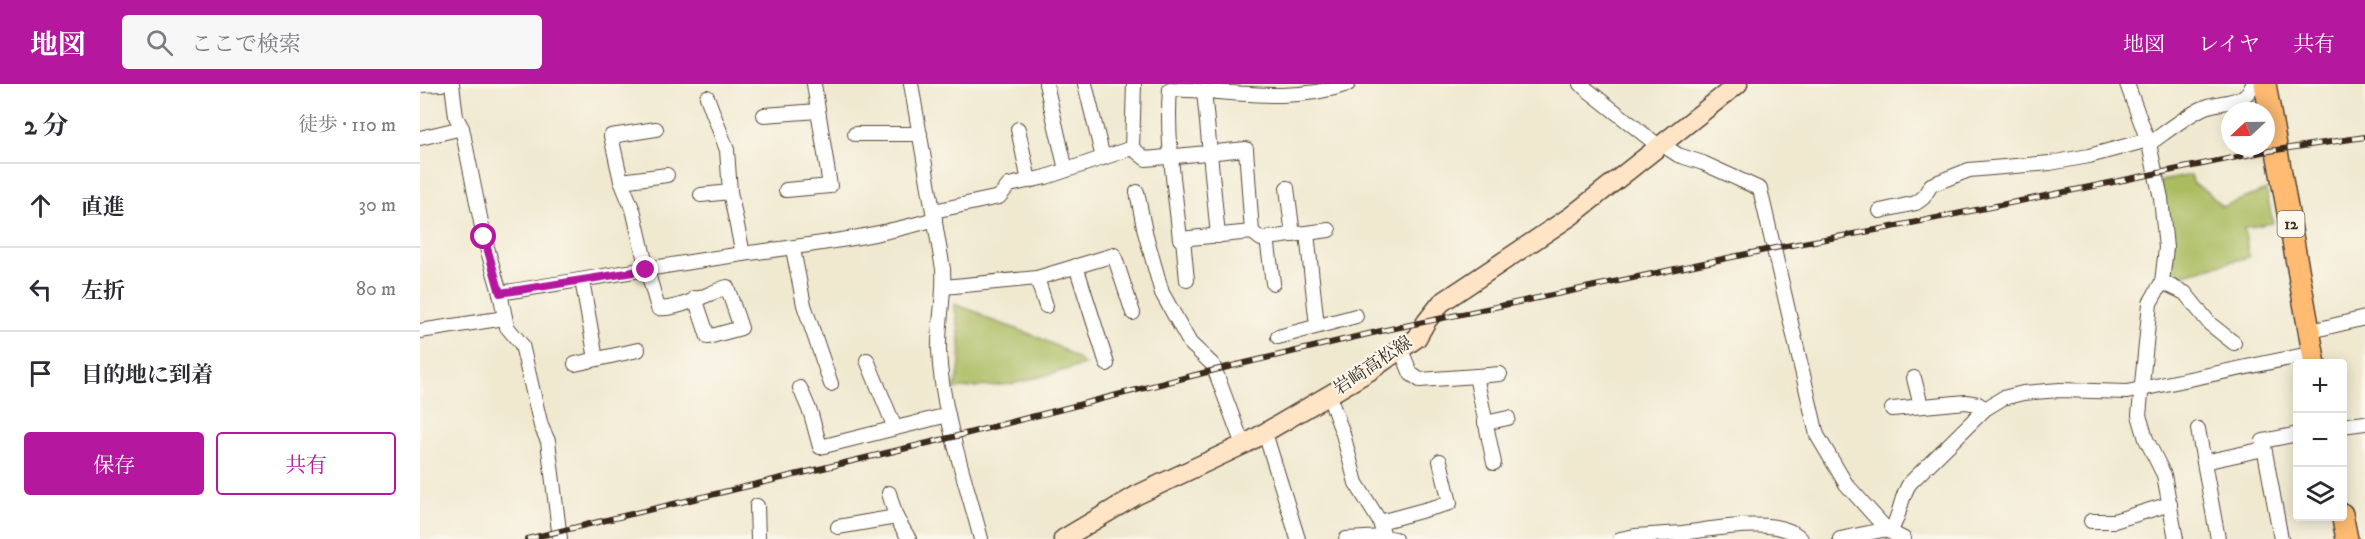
<!DOCTYPE html>
<html lang="ja">
<meta charset="utf-8">
<style>
:root{--surface:#fff;--page:#f7f7f7;--text:#2b2b33;--muted:#7c7c81;--line:#e1e1e2;--accent:#b5179e}
body{margin:0;font-family:"IM FELL DW Pica","Noto Serif JP",serif;background:var(--page);color:var(--text)}
.controls{position:absolute;right:18px;bottom:18px;display:grid;overflow:hidden;border-radius:6px;box-shadow:0 3px 15px #0003}
.controls button{width:54px;height:54px;display:grid;place-items:center;padding:0;border:0;border-bottom:2px solid var(--line);background:var(--surface);color:var(--text);font:30px sans-serif}
.compass{position:absolute;left:1801px;top:18px;width:54px;height:54px;border-radius:50%;background:var(--surface);box-shadow:0 3px 15px #0003;rotate:248deg}
.stop{position:absolute;width:18px;height:18px;margin:-14px;border:4px solid #b5179e;border-radius:50%;background:#fff}
.stop.end{background:#b5179e;border-color:#fff;box-shadow:0 2px 6px #0008}
.list{margin:0;padding:0;list-style:none}
h2{display:flex;justify-content:space-between;align-items:center;height:78px;margin:0;padding:0 24px;font-size:26px}
h2 small{font-size:20px;font-weight:400;color:var(--muted)}
.list li{display:grid;grid-template-columns:39px 1fr auto;gap:18px;align-items:center;box-sizing:border-box;height:84px;padding:0 24px;border-top:2px solid var(--line)}
.list b{display:block;font-size:22px;white-space:nowrap}
.list em{font-size:20px;font-style:normal;color:var(--muted)}
.actions{display:flex;gap:12px;padding:18px 24px}
.actions a{flex:1;padding:14px 0;border:2px solid var(--accent);border-radius:6px;text-align:center;font-size:21px;color:var(--accent)}
.actions .main{background:var(--accent);color:#fff}
.icon{flex:none;width:33px;height:33px;fill:none;stroke:currentColor;stroke-width:2;stroke-linecap:round;stroke-linejoin:round}
.map{position:relative;flex:none;width:1945px;height:455px;overflow:hidden}
header{display:flex;align-items:center;gap:36px;box-sizing:border-box;height:84px;padding:0 30px;background:var(--accent);color:#fff}
header strong{font-size:28px}
nav{display:flex;gap:33px;margin-inline-start:auto;font-size:21px}
.search{width:420px;height:54px;background:var(--page);display:flex;align-items:center;gap:15px;box-sizing:border-box;padding:0 21px;border-radius:6px;color:var(--muted);font-size:22px}
main{display:flex}
aside{flex:1;background:var(--surface)}
.map>svg:first-child{display:block}
</style>
<header>
<strong>地図</strong>
<div class="search"><svg class="icon" aria-label="search" viewBox="0 0 24 24"><circle cx="10" cy="10" r="6"/><path d="M15 15l6 6"/></svg>ここで検索</div>
<nav><a>地図</a><a>レイヤ</a><a>共有</a></nav>
</header>
<main>
<aside>
<h2>2 分<small>徒歩 · 110 m</small></h2>
<ul class="list">
<li><svg class="icon" aria-label="ahead" viewBox="0 0 24 24"><path d="M12 20V5M6 11l6-6 6 6"/></svg><div><b>直進</b></div><em>30 m</em></li>
<li><svg class="icon" aria-label="left" viewBox="0 0 24 24"><path d="M17 20v-9H6M10 6l-5 5 5 5"/></svg><div><b>左折</b></div><em>80 m</em></li>
<li><svg class="icon" aria-label="arrive" viewBox="0 0 24 24"><path d="M6 21V4h12l-3 4 3 4H6"/></svg><div><b>目的地に到着</b></div></li>
</ul>
<div class="actions"><a class="main">保存</a><a>共有</a></div>
</aside>
<div class="map">
<svg width="1945" height="455" viewBox="0 0 1945 455">
<rect width="100%" height="100%" fill="#fbf7ec"/>
<filter id="ink" filterUnits="userSpaceOnUse"><feTurbulence type="fractalNoise" baseFrequency=".0167" numOctaves="2"/><feDisplacementMap in="SourceGraphic" scale="12" xChannelSelector="R" yChannelSelector="G"/><feConvolveMatrix kernelMatrix="1 2 1 2 8 2 1 2 1" color-interpolation-filters="sRGB"/></filter>
<filter id="wash" filterUnits="userSpaceOnUse"><feTurbulence type="fractalNoise" baseFrequency=".008" numOctaves="4" result="noise"/><feDisplacementMap in="SourceGraphic" scale="24" xChannelSelector="R" yChannelSelector="G"/><feGaussianBlur stdDeviation="1.35" result="paint"/><feColorMatrix in="noise" values="0 0 0 0 0 0 0 0 0 0 0 0 0 0 0 0 0 1.4 0 .05"/><feComposite in="paint" operator="in"/></filter>
<g filter="url(#wash)">
<rect width="100%" height="100%" fill="#f0e9d0"/>
<g fill="#aabc60" stroke="#72733f" stroke-width="1.5">
<path d="M1771 91 1774 101 1787 107 1802 123 1846 106 1853 139 1824 144 1829 173 1753 193 1747 189 1740 97Z"/>
<path d="M534 220 559 229 565 234C599 246 637 257 665 281L593 300 534 305C545 277 540 250 534 220Z"/>
</g>
</g>
<g filter="url(#ink)">
<g fill="none" stroke-linecap="round" stroke-linejoin="round">
<defs>
<g id="street">
<path d="M32 0 36 33 42 44"/>
<path d="M491 0 523 185C525 212 518 239 519 267 522 331 545 393 561 455"/>
<path d="M626 0 646 86"/>
<path d="M665 0 683 74"/>
<path d="M1160 0 1240 63"/>
<path d="M1707 0 1729 60 1741 114 1746 164 1742 198 1730 219 1719 331 1726 355 1744 391 1756 455"/>
<path d="M0 1 21 0"/>
<path d="M784 7 798 152"/>
<path d="M287 13 307 66 310 108 323 170"/>
<path d="M344 31 398 27"/>
<path d="M236 45 191 52 201 97 214 129 227 186 238 224C256 227 289 209 307 203L321 244 288 253 275 214"/>
<path d="M598 45 609 97"/>
<path d="M435 50H500"/>
<path d="M0 54 42 44 64 153 80 209C161 196 241 182 323 170 388 161 452 154 515 135"/>
<path d="M1729 60C1746 48 1763 34 1781 25 1799 15 1825 23 1833 0"/>
<path d="M1243 61 1258 71 1283 79 1340 105 1397 351 1426 400 1468 447 1484 455"/>
<path d="M712 64 726 75 826 65 832 148"/>
<path d="M712 64 714 0"/>
<path d="M201 97 247 91"/>
<path d="M867 104 873 151"/>
<path d="M366 106 410 102 394 0"/>
<path d="M717 108 725 148 742 209 770 259 793 281 823 361"/>
<path d="M281 111 310 108"/>
<path d="M514 127 579 113 589 101 626 93 712 64"/>
<path d="M1460 127 1496 119 1503 114 1511 101 1549 86 1630 79 1669 72 1728 56"/>
<path d="M909 146 841 155 832 148 760 155C755 106 746 54 750 5 809 7 871 20 928 0"/>
<path d="M887 149 897 242"/>
<path d="M847 154 853 199"/>
<path d="M763 155 767 196"/>
<path d="M373 165 384 221 411 300"/>
<path d="M656 182 687 280"/>
<path d="M617 194 626 222"/>
<path d="M162 196 176 275"/>
<path d="M1742 198 1765 209 1790 240 1814 259"/>
<path d="M524 203 617 194 694 171 713 229"/>
<path d="M80 209 87 243 102 261 121 342 128 357 140 455"/>
<path d="M0 247 85 234"/>
<path d="M1891 247 1945 234"/>
<path d="M858 253 936 232"/>
<path d="M981 266 991 290 1000 296 1056 292 1074 379"/>
<path d="M447 276 475 344"/>
<path d="M155 280 218 266"/>
<path d="M1056 292 1080 290"/>
<path d="M1494 294 1501 322"/>
<path d="M380 304 391 330 400 363 528 331"/>
<path d="M909 312 923 350 936 399 960 438 964 453"/>
<path d="M1472 325 1546 318 1558 320 1565 325"/>
<path d="M1065 339 1088 334"/>
<path d="M1922 342 1945 339"/>
<path d="M1778 345 1798 455"/>
<path d="M845 349 878 455"/>
<path d="M1784 378 1844 365"/>
<path d="M469 409 476 433"/>
<path d="M337 422 338 455"/>
<path d="M1671 437H1694L1750 420"/>
<path d="M960 438 1030 419 1020 377"/>
<path d="M418 443 476 433 489 455"/>
<path d="M926 455 964 453 975 455"/>
<path d="M1200 455 1215 452C1230 451 1246 450 1262 449 1290 446 1361 431 1381 455"/>
<path d="M1420 455 1472 444C1481 430 1480 413 1490 399L1565 325 1583 314 1603 309 1640 306 1707 308 1894 269"/>
<path d="M1861 455 1843 357 1878 350"/>
</g>
<path id="secondary" d="M643 455 717 411 827 359 948 288 997 254 1006 238 1021 219 1151 132 1318 0"/>
<g id="primary">
<path d="M1845 0 1895 280"/>
<path d="M1922 430 1927 455"/>
</g>
</defs>
<use href="#street" stroke="#564739" stroke-width="16"/>
<use href="#secondary" stroke="#564739" stroke-width="21"/>
<use href="#primary" stroke="#564739" stroke-width="24"/>
<use href="#street" stroke="#fff" stroke-width="14"/>
<use href="#secondary" stroke="#ffe4c6" stroke-width="18"/>
<use href="#primary" stroke="#febb71" stroke-width="21"/>
<defs>
<path id="rail" d="M107 455 533 353 795 286 961 247 1355 164 1467 144 1842 68 1945 53"/>
</defs>
<use href="#rail" stroke="#3b2a1e" stroke-width="6"/>
<use href="#rail" stroke="#fbf7ec" stroke-width="4" stroke-dasharray="11" stroke-linecap="butt"/>
</g>
</g>
<g fill="none" stroke-linecap="round" stroke-linejoin="round" filter="url(#ink)">
<path stroke="#b5179e" stroke-width="8" d="M64 153 80 209 226 186"/>
</g>
<g text-anchor="middle" dominant-baseline="central" stroke-width="4.5" stroke-linejoin="round" paint-order="stroke">
<rect fill="#fbf7ec" stroke="#75685c" stroke-width="1.5" x="1857.5" y="127" width="27" height="26" rx="4.5"/>
<g font-size="16" font-weight="bold" fill="#3b2a1e">
<text x="1871" y="140">12</text>
</g>
<g font-size="18" fill="#3b2a1e" stroke="#fbf7ec">
<text transform="translate(953 282) rotate(-34)">岩崎高松線</text>
</g>
</g>
</svg>
<div class="controls">
<button>+</button>
<button>−</button>
<button><svg class="icon" aria-label="layers" viewBox="0 0 24 24"><path d="M12 4l9 5-9 5-9-5zM3 14l9 5 9-5"/></svg></button>
</div>
<svg class="compass" viewBox="-18 -18 36 36"><path d="M0-13l5 13h-10z" fill="#e53935"/><path d="M0 13l5-13h-10z" fill="#7c7c81"/></svg>
<div class="stop" style="left:64px;top:153px"></div>
<div class="stop end" style="left:226px;top:186px"></div>
</div>
</main>
